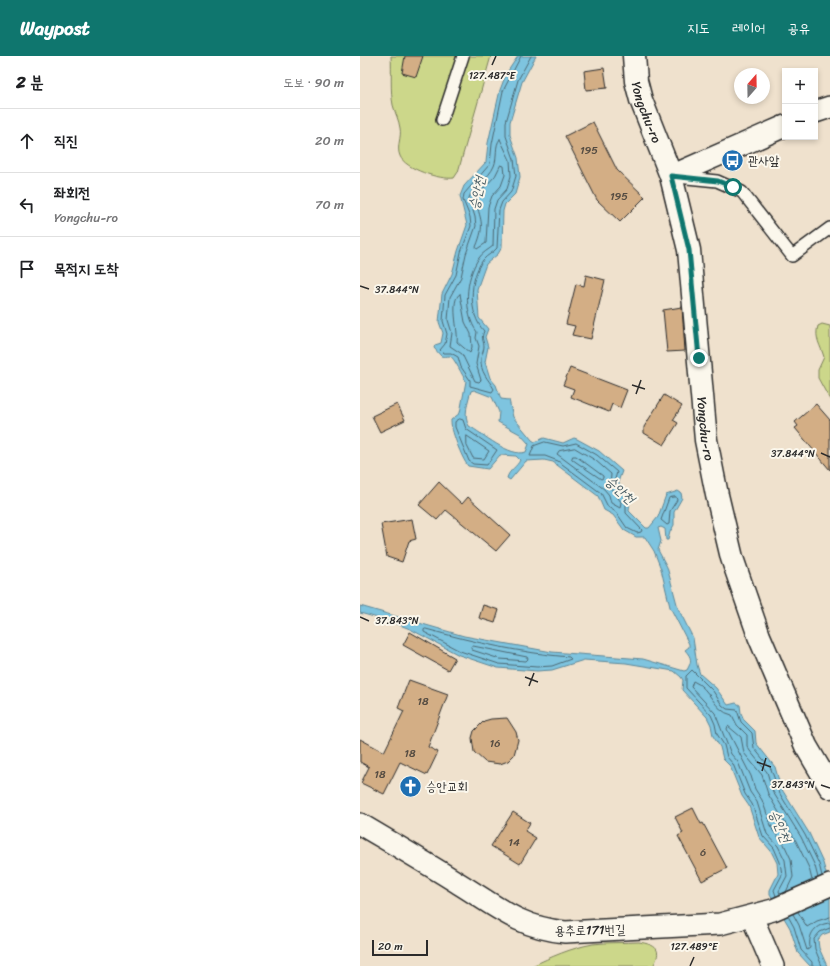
<!DOCTYPE html>
<html lang="ko">
<meta charset="utf-8">
<style>
:root{--surface:#fff;--page:#f2f2f2;--text:#202124;--muted:#757577;--line:#e0e0e0;--accent:#0f766e}
body{margin:0;font-family:Sriracha,"Poor Story",sans-serif;background:var(--page);color:var(--text)}
.controls{position:absolute;right:12px;top:12px;display:grid;overflow:hidden;border-radius:0px;box-shadow:0 2px 6px #0003}
.controls button{width:36px;height:36px;display:grid;place-items:center;padding:0;border:0;border-bottom:1px solid var(--line);background:var(--surface);color:var(--text);font:20px sans-serif}
.compass{position:absolute;left:374px;top:12px;width:36px;height:36px;border-radius:50%;background:var(--surface);box-shadow:0 2px 6px #0003;rotate:20deg}
.scale{position:absolute;left:12px;bottom:10px;width:56px;box-sizing:border-box;padding-left:4px;border:2px solid #2b2b2b;border-top:0;font-size:11px;line-height:14px;white-space:nowrap;color:#2b2b2b;-webkit-text-stroke:3px #fbf7ec;paint-order:stroke}
.stop{position:absolute;width:12px;height:12px;margin:-9px;border:3px solid #0f766e;border-radius:50%;background:#fff}
.stop.end{background:#0f766e;border-color:#fff;box-shadow:0 1px 4px #0008}
.list{margin:0;padding:0;list-style:none}
h2{display:flex;justify-content:space-between;align-items:center;height:52px;margin:0;padding:0 16px;font-size:17px}
h2 small{font-size:13px;font-weight:400;color:var(--muted)}
.list li{display:grid;grid-template-columns:26px 1fr auto;gap:12px;align-items:center;box-sizing:border-box;height:64px;padding:0 16px;border-top:1px solid var(--line)}
.list b{display:block;font-size:15px;white-space:nowrap}
.list p{margin:0;font-size:13px;white-space:nowrap;color:var(--muted)}
.list em{font-size:13px;font-style:normal;color:var(--muted)}
.icon{flex:none;width:22px;height:22px;fill:none;stroke:currentColor;stroke-width:2;stroke-linecap:round;stroke-linejoin:round}
.map{position:relative;flex:none;width:470px;height:910px;overflow:hidden}
header{display:flex;align-items:center;gap:24px;box-sizing:border-box;height:56px;padding:0 20px;background:var(--accent);color:#fff}
header strong{font-size:19px}
nav{display:flex;gap:22px;margin-inline-start:auto;font-size:14px}
main{display:flex}
aside{flex:1;background:var(--surface)}
.map>svg:first-child{display:block}
</style>
<header>
<strong>Waypost</strong>
<nav><a>지도</a><a>레이어</a><a>공유</a></nav>
</header>
<main>
<aside>
<h2>2 분<small>도보 · 90 m</small></h2>
<ul class="list">
<li><svg class="icon" aria-label="ahead" viewBox="0 0 24 24"><path d="M12 20V5M6 11l6-6 6 6"/></svg><div><b>직진</b></div><em>20 m</em></li>
<li><svg class="icon" aria-label="left" viewBox="0 0 24 24"><path d="M17 20v-9H6M10 6l-5 5 5 5"/></svg><div><b>좌회전</b><p>Yongchu-ro</p></div><em>70 m</em></li>
<li><svg class="icon" aria-label="arrive" viewBox="0 0 24 24"><path d="M6 21V4h12l-3 4 3 4H6"/></svg><div><b>목적지 도착</b></div></li>
</ul>
</aside>
<div class="map">
<svg width="470" height="910" viewBox="0 0 470 910">
<rect width="100%" height="100%" fill="#efe1cd"/>
<filter id="ink" filterUnits="userSpaceOnUse"><feTurbulence type="fractalNoise" baseFrequency=".025" numOctaves="2"/><feDisplacementMap in="SourceGraphic" scale="8" xChannelSelector="R" yChannelSelector="G"/><feConvolveMatrix kernelMatrix="1 2 1 2 8 2 1 2 1" color-interpolation-filters="sRGB"/></filter>
<g filter="url(#ink)">
<g fill="#ccd78a" stroke="#7c815a">
<path d="M31 0H131L98 116 94 122C80 124 45 113 40 100 36 91 42 81 40 72 39 64 35 57 33 49 30 34 32 16 31 0Z"/>
<path d="M462 268 470 270V344L458 322V314L464 301C461 290 454 282 458 270Z"/>
<path d="M279 886C296 889 303 893 293 910H172C191 901 211 892 233 888 248 886 264 887 279 886Z"/>
</g>
<path fill="#7ec4df" stroke="#5d8797" fill-rule="evenodd" d="M158 0H176L162 26 150 66V79L158 102 160 121 155 138 145 148 143 155 142 191 138 198 126 208 117 233 119 262 128 273 125 281 128 291 125 306 130 322 136 329 141 343 149 344 153 361 172 384 175 386 184 382 203 387 214 382 217 383 239 395 262 415 258 426 270 443 269 455 286 472H289L298 461 306 439 318 435 321 437 322 442 314 456V469L310 476 308 484H306L305 473 301 471 298 472 301 485 298 494 307 511 318 552 333 582 337 609 340 618 356 632 368 649 376 647 380 649 381 657 384 664 395 675 396 687 415 711 421 732 449 777 463 807 470 831V876L462 879 458 884 459 892 467 910H450L438 897 430 872 410 838V834L418 818 417 807 411 795 399 781 389 750 382 740 370 710 363 703 360 691 353 680 351 669 347 661 322 634 323 624 321 621 314 615 266 607 224 604 192 614 177 615 138 612 99 599 50 573 32 566 0 557V550L104 580 192 596 283 603 324 615 327 614C332 605 332 602 325 594L329 591V588L310 551 301 513 294 495 285 481H276L264 474 253 459 244 454 238 440 193 406 184 404 166 405 150 424 147 422C149 414 157 411 160 404L156 400 140 399 128 413 108 410C102 403 90 372 91 364L100 357 106 325C103 321 94 301 90 300 87 300 84 301 81 300L74 292 75 289 81 287 83 277 79 266 82 238 92 218 98 195 107 169 100 140 104 130 126 106 128 87 140 34 146 18ZM114 334 132 341 139 356 138 366 160 378 169 388 166 396C150 402 122 377 109 370 103 361 108 344 111 335Z"/>
<g fill="none" stroke-linecap="round" stroke-linejoin="round">
<g stroke="#4c6873" stroke-width="1">
<path d="M161 0 143 35 132 88 130 108 104 138 103 144 110 161 111 170 101 196 96 219 85 239 83 265 87 278 85 288 80 294 83 297H91L98 301 101 311 110 324V330L132 336 134 333C128 322 120 317 121 302 122 298 124 294 124 290 123 282 121 283 124 275 108 258 109 223 123 204 127 199 133 197 137 192L139 154 142 146 151 136 156 120 154 103 146 80V66L158 24 171 0"/>
<path d="M140 83 150 104 151 120 147 133 137 144 134 153 133 190C128 194 122 197 119 202 105 222 103 257 117 276L116 282 119 290 116 308 121 324 119 326 115 325 102 298 90 290 92 277 88 264 90 241 101 221 106 198 116 170 115 161 109 142C113 129 129 123 134 110 138 101 134 90 140 83Z"/>
<path d="M141 109 144 110 145 119 141 130 132 140 128 151 126 187 117 193 116 191C126 167 120 164 115 142L135 120Z"/>
<path d="M100 238 105 266 111 278 112 291 110 297 97 286C99 276 89 243 100 238Z"/>
<path d="M100 363 103 364 106 373 137 394 127 409 113 408 109 405 95 371V366Z"/>
<path d="M107 380 129 395 124 403 113 402 107 390Z"/>
<path d="M185 386 203 390 216 387 237 399 257 416 254 427 266 444V457L282 474 281 476 277 477 267 472 256 456 248 451 241 437 198 405 185 400H170L174 390Z"/>
<path d="M215 392 235 404 251 418 250 431 261 446 260 452 251 447 249 439 244 433 197 398 199 395Z"/>
<path d="M213 400H216L243 420V422L241 423 216 406 212 403Z"/>
<path d="M316 441 317 444 310 455 309 468 307 469 301 464 309 442Z"/>
<path d="M66 573C113 586 161 597 209 601L211 603 192 610 177 611 139 608 100 595 64 576V574Z"/>
<path d="M113 590 167 601 168 603 166 605 140 603 112 594 111 592Z"/>
<path d="M426 836 433 821 431 803 423 786 413 775 402 744 395 733 391 720 367 673 368 670 381 681 384 697 402 719 408 738 436 785 449 812 452 824"/>
<path d="M420 838 419 835 427 820 425 804 418 790 407 778 397 746 390 736 378 706 371 698 355 657 331 631 333 625C351 632 353 655 372 659L377 669 387 679V690L390 695 407 716 413 736 441 781 455 810 458 822"/>
<path d="M416 840 414 834 422 819 420 806 414 792 403 780 392 748 385 738 373 708 367 701 364 689 357 678 355 668 351 659 326 632V620L332 614 353 635 362 649 367 653 377 654 381 666 392 677 394 692 411 713 420 738 445 779 459 808 462 820"/>
<path d="M438 856 447 871 457 865 470 861"/>
<path d="M433 858 439 869 447 894 450 892C448 878 455 868 470 867"/>
<path d="M428 860 434 871 441 894 452 906V910"/>
<path d="M462 910 455 893 454 883 460 876 470 872"/>
</g>
</g>
<g fill="#d3ae85" stroke="#2b2b2b">
<path d="M45 0H63L56 21 42 17Z"/>
<path d="M244 12 247 32 226 34 224 15Z"/>
<path d="M233 66 257 114 285 141 260 166 237 144 205 80Z"/>
<path d="M226 219 245 224 231 283 212 279 215 270 206 268 216 228 224 230Z"/>
<path d="M322 251 325 295 307 296 303 254Z"/>
<path d="M210 312 267 334 260 352 252 348 249 356 211 341 214 333 203 329Z"/>
<path d="M304 339 322 350 313 364 318 367 304 389 284 377V371Z"/>
<path d="M37 348 45 364 20 376 12 360Z"/>
<path d="M456 348 470 364V414L435 372 438 370 435 366Z"/>
<path d="M79 426 102 448 108 441 150 479 136 495 86 454 77 464 59 449Z"/>
<path d="M52 463 56 483 49 485 42 506 27 501 21 468Z"/>
<path d="M123 549 139 554 135 567 119 562Z"/>
<path d="M50 576 95 602 88 614 43 589Z"/>
<path d="M49 624 88 638 68 691 78 696 67 719 40 706 24 738 1 727 9 711 0 706V683L24 696 44 655 38 652Z"/>
<path d="M147 662 156 676 158 684 154 699 148 705 140 708 125 706 114 696 112 682 114 675 124 665 131 663Z"/>
<path d="M333 752 341 768 343 767 367 812 342 825 318 780 323 777 315 761Z"/>
<path d="M153 756 170 767 165 775 176 782 160 808 131 790Z"/>
</g>
<g fill="none" stroke-linecap="round" stroke-linejoin="round">
<defs>
<g id="service">
<path d="M82 64 103 0"/>
<path d="M317 121 357 125 382 136 432 200 470 172"/>
</g>
<g id="minor">
<path d="M455 56 470 51"/>
<path d="M311 120 425 70"/>
<path d="M0 768C32 787 65 806 98 827 136 850 158 871 205 876L360 868 413 854 470 829"/>
<path d="M392 861 413 910"/>
</g>
<g id="tertiary">
<path id="s1" d="M274 0 276 25 281 44 311 120 329 194 346 384 357 439 372 502 399 580 446 690 470 731"/>
</g>
</defs>
<use href="#service" stroke="#2b2b2b" stroke-width="14"/>
<use href="#minor" stroke="#2b2b2b" stroke-width="24"/>
<use href="#tertiary" stroke="#2b2b2b" stroke-width="25"/>
<use href="#service" stroke="#fbf7ec" stroke-width="11"/>
<use href="#minor" stroke="#fbf7ec" stroke-width="21"/>
<use href="#tertiary" stroke="#fbf7ec" stroke-width="22"/>
</g>
</g>
<g fill="none" stroke-linecap="round" stroke-linejoin="round" filter="url(#ink)">
<path stroke="#0f766e" stroke-width="5" d="M339 302 329 194 311 120 358 125 373 131"/>
</g>
<path fill="none" stroke="#2b2b2b" stroke-width="1.5" d="M132 9 136 0M0 230 9 233M272 329 285 333M276 338 281 324M461 397 470 401M0 561 9 565M165 621 178 626M169 630 174 617M397 706 411 711M402 715 406 702M461 729 470 732M330 910 334 901"/>
<defs>
<symbol id="bus-disc" viewBox="-11 -11 22 22"><circle r="9.5" fill="#1f6fb2" stroke="#fbf7ec"/><path d="M-5-6H5V4H4V6H2V4H-2V6H-4V4H-5ZM-3.5-4V0h7V-4ZM-3.5 1.2v1.5H-2V1.2ZM2 1.2v1.5H3.5V1.2Z" fill="#fff"/></symbol>
<symbol id="church-disc" viewBox="-11 -11 22 22"><circle r="9.5" fill="#1f6fb2" stroke="#fbf7ec"/><path d="M-1.2-6h2.4v3.5h3.3v2.4h-3.3V6h-2.4V-.1h-3.3v-2.4h3.3Z" fill="#fff"/></symbol>
</defs>
<g fill-rule="evenodd">
<use href="#bus-disc" x="360" y="92" width="25" height="25"/>
<use href="#church-disc" x="38" y="718" width="25" height="25"/>
</g>
<g text-anchor="middle" dominant-baseline="central" stroke-width="4" stroke-linejoin="round" paint-order="stroke">
<g font-size="11" fill="#554c42">
<text x="229" y="94">195</text>
<text x="259" y="140">195</text>
<text x="63" y="645">18</text>
<text x="135" y="687">16</text>
<text x="50" y="697">18</text>
<text x="20" y="718">18</text>
<text x="154" y="786">14</text>
<text x="343" y="796">6</text>
</g>
<g font-size="13" fill="#2b2b2b" stroke="#fbf7ec">
<text stroke="none"><textPath href="#s1" startOffset="58">Yongchu-ro</textPath></text>
<text stroke="none"><textPath href="#s1" startOffset="382">Yongchu-ro</textPath></text>
<text transform="translate(230 874) rotate(-1)">용추로171번길</text>
</g>
<g font-size="13" fill="#2b2b2b" stroke="#fbf7ec" text-anchor="start">
<text x="388" y="104">관사앞</text>
<text x="66" y="730">승안교회</text>
</g>
<g font-size="14" font-style="italic" fill="#445961" stroke="#fbf7ec">
<text transform="translate(117 137) rotate(-78)">승안천</text>
<text transform="translate(260 434) rotate(42)">승안천</text>
<text transform="translate(420 770) rotate(67)">승안천</text>
</g>
</g>
<g font-size="10" text-anchor="middle" fill="#2b2b2b" stroke="#fbf7ec" stroke-width="4" stroke-linejoin="round" paint-order="stroke">
<text x="132" y="23">127.487°E</text>
<text x="37" y="237">37.844°N</text>
<text x="433" y="401">37.844°N</text>
<text x="37" y="568">37.843°N</text>
<text x="433" y="732">37.843°N</text>
<text x="334" y="894">127.489°E</text>
</g>
</svg>
<div class="controls">
<button>+</button>
<button>−</button>
</div>
<svg class="compass" viewBox="-18 -18 36 36"><path d="M0-13l5 13h-10z" fill="#e53935"/><path d="M0 13l5-13h-10z" fill="#757577"/></svg>
<div class="scale">20 m</div>
<div class="stop" style="left:373px;top:131px"></div>
<div class="stop end" style="left:339px;top:302px"></div>
</div>
</main>
